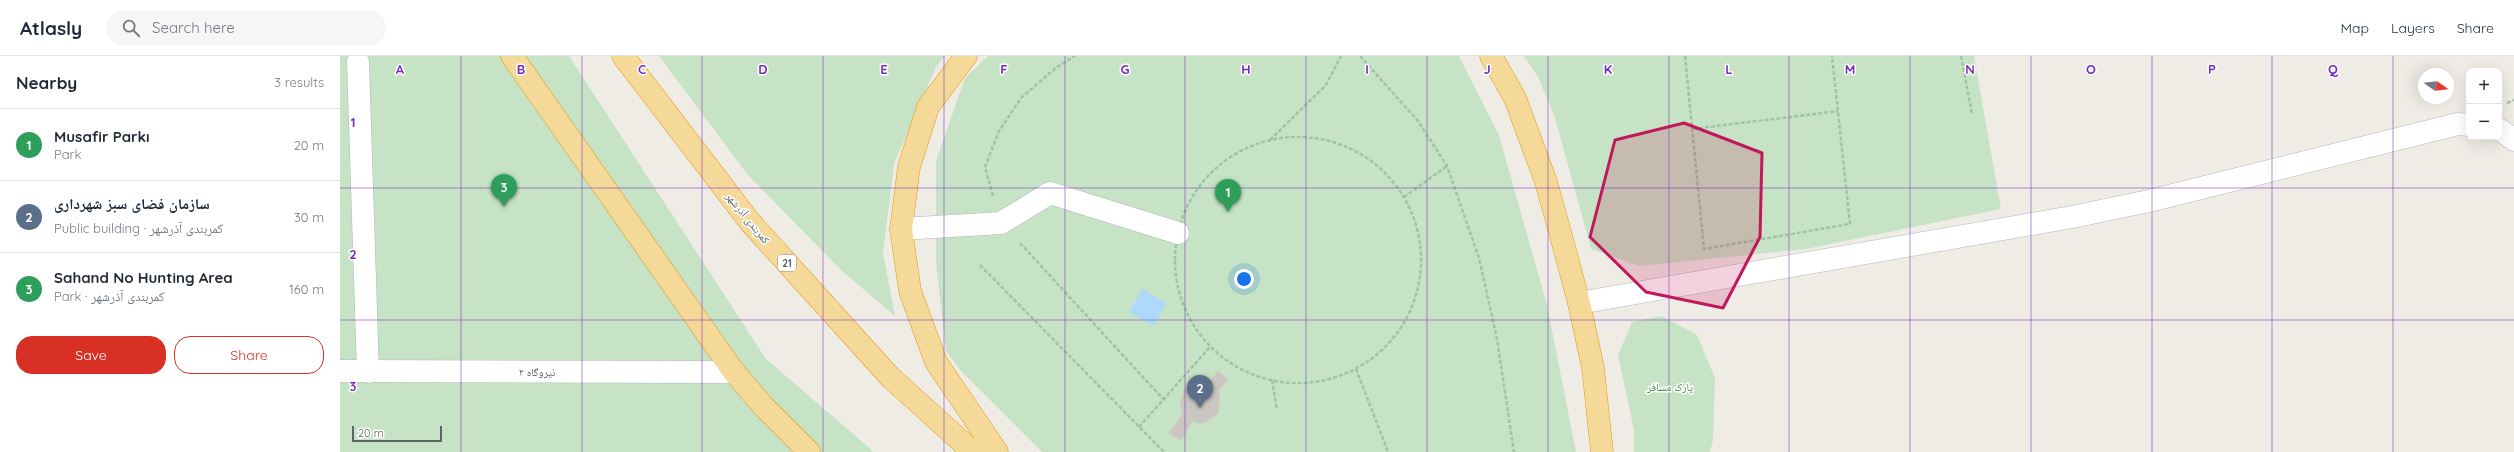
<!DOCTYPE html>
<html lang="en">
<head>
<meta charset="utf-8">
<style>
	body { margin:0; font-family:Quicksand,"Noto Naskh Arabic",sans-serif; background:#f6f6f7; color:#1f2937 }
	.controls { position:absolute; right:12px; top:12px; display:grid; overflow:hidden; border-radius:8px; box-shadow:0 4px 16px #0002 }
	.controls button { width:36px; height:36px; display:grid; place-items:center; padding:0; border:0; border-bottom:1px solid #e0e1e3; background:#fff; color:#1f2937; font:20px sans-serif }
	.compass { position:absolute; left:2078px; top:12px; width:36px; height:36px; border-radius:50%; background:#fff; box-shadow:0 4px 16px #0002; rotate:104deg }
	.scale { position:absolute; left:12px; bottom:10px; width:90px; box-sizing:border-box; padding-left:4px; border:2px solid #5e6165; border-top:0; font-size:11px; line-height:14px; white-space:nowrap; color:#5e6165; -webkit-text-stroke:3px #fff; paint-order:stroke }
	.you { position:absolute; left:904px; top:223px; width:14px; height:14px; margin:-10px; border:3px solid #fff; border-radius:50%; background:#1a73e8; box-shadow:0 0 0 6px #1a73e833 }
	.badge { display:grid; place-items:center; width:26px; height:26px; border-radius:50%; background:#d93025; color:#fff; font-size:13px; font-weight:700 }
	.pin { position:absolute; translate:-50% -33px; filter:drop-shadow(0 1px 2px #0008) }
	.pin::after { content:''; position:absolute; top:21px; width:14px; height:12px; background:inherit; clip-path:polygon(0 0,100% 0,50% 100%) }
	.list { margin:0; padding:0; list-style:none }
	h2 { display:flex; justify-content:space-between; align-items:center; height:52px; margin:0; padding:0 16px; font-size:17px }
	h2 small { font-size:13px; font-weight:400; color:#747a83 }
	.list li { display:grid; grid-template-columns:26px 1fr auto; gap:12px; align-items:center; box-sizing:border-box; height:72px; padding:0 16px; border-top:1px solid #e0e1e3 }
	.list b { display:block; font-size:15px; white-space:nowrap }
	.list p { margin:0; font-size:13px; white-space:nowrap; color:#747a83 }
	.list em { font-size:13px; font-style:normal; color:#747a83 }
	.actions { display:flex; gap:8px; padding:12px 16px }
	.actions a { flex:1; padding:9px 0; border:1px solid #d93025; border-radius:16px; text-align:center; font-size:14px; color:#d93025 }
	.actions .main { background:#d93025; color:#fff }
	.icon { flex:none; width:22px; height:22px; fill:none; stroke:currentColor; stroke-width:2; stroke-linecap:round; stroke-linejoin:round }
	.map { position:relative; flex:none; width:2174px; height:396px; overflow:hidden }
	header { display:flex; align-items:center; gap:24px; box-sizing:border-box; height:56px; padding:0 20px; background:#fff; border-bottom:1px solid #e0e1e3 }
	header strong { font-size:19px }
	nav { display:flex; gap:22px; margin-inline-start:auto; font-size:14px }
	.search { width:280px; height:36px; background:#f6f6f7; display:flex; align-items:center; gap:10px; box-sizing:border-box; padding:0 14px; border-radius:22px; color:#747a83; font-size:15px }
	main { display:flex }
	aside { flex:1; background:#fff }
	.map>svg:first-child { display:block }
	.green { fill:#c6e4c5 }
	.water { fill:#addaf8 }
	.building { fill:#cac7c2; stroke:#d3cec5 }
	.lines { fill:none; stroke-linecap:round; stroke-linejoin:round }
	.minor-casing { stroke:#b3b6b9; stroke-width:23 }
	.highway-casing { stroke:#e09914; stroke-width:23 }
	.path { stroke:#9ec4a8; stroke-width:2.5; stroke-dasharray:4 2; stroke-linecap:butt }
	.minor { stroke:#fff; stroke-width:22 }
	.highway { stroke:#f4d998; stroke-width:22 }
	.marked { fill:#c2185b; fill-opacity:0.2; stroke:#c2185b; stroke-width:3; stroke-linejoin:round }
	.grid { fill:none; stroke:#7b2cbf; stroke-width:1; stroke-opacity:0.55 }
	.labels { text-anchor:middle; stroke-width:3; stroke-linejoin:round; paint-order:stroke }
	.shield { fill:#fff; stroke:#8e9093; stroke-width:1 }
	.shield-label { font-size:10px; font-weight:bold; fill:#5e6165 }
	.street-label { font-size:11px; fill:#5e6165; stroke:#fff }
	.park-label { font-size:11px; fill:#3e843f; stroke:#fff }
	.grid-label { font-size:13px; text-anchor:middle; font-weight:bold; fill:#7b2cbf; stroke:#fff; stroke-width:3; stroke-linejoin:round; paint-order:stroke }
</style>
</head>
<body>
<header>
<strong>Atlasly</strong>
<div class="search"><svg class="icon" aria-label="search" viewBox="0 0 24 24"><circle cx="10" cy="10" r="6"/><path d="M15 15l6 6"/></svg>Search here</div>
<nav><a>Map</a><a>Layers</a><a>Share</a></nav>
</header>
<main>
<aside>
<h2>Nearby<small>3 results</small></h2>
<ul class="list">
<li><span class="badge" style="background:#2e9e5b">1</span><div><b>Musafir Parkı</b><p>Park</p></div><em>20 m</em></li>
<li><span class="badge" style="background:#5c6f8a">2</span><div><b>سازمان فضای سبز شهرداری</b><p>Public building · کمربندی آذرشهر</p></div><em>30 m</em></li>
<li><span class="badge" style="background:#2e9e5b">3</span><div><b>Sahand No Hunting Area</b><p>Park · کمربندی آذرشهر</p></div><em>160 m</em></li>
</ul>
<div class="actions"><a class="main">Save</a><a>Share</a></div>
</aside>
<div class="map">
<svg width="2174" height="396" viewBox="0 0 2174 396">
	<rect width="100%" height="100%" fill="#efece6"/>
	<path class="green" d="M0 0H229L426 303 534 396H0Z
		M319 0H605L596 11 554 108 543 197 555 260 502 215 407 118Z
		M648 0H1119L1159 79 1207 249 1236 396H702L621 315 606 295 596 206V105L625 22Z
		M1184 0H1634L1661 153 1466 193 1299 210 1251 193 1215 62 1198 21Z
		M1322 260 1357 279 1375 322 1373 384 1370 396H1294V374L1278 299 1292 266Z"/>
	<path class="water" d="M802 233 826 247 814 270 789 256Z"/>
	<path class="building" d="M878 315 888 323 879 334 880 341 878 357 866 366 858 367 853 365 841 384 829 377 843 357 840 348 844 334 851 327 862 325 869 327Z"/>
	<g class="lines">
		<defs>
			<path id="minor" d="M18 6 28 316
				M2159 73 2174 84
				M561 173 661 167 710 137 838 177
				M1239 247 1732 161 1809 145 2118 68 2129 69
				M0 315 394 316"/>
			<path id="highway" d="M172 0 394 316 425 352 469 396
				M283 0 410 166 550 321 633 396
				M626 0 588 51 569 111 561 173 570 235 596 306 657 396
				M1151 0 1175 42 1206 126 1220 176 1239 247 1253 312 1262 396"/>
		</defs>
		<use href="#minor" class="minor-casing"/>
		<use href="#highway" class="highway-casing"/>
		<path class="path" d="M1020 0 1078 65 1107 110 1139 202 1157 283 1174 396
			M1345 0 1364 193 1510 168 1492 0
			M1621 0 1632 58
			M2167 47 2174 44
			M1353 73 1498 55
			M835 204a123 123 0 1 1 246 0a123 123 0 1 1-246 0Z
			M930 84 986 29 1001 0
			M653 140 645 111 659 75 681 42 717 11 735 0
			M1064 141 1107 110
			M680 187 824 344
			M640 209 824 396
			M1016 313 1048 396
			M932 324 937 354
			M799 371 870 291"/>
		<use href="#minor" class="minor"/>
		<use href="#highway" class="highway"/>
	</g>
	<path class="marked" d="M1344 67 1422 97 1420 181 1383 252 1306 236 1250 181 1275 84Z"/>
	<path class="grid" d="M121 0V396M242 0V396M362 0V396M483 0V396M604 0V396M725 0V396M845 0V396M966 0V396M1087 0V396M1208 0V396M1329 0V396M1449 0V396M1570 0V396M1691 0V396M1812 0V396M1932 0V396M2053 0V396M0 132H2174M0 264H2174"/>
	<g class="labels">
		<rect class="shield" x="438" y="199" width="18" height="16" rx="3"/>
		<g class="shield-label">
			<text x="447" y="211">21</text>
		</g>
		<g class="street-label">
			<text transform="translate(408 162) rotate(51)" y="4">کمربندی آذرشهر</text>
			<text x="197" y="320">نیروگاه ۲</text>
		</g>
		<g class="park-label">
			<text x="1330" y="335">پارک مسافر</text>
		</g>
	</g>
	<g class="grid-label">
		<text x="60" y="18">A</text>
		<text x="181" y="18">B</text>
		<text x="302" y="18">C</text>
		<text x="423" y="18">D</text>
		<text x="544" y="18">E</text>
		<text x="664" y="18">F</text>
		<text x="785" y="18">G</text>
		<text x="906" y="18">H</text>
		<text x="1027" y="18">I</text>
		<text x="1147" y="18">J</text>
		<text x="1268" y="18">K</text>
		<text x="1389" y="18">L</text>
		<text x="1510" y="18">M</text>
		<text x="1630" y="18">N</text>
		<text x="1751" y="18">O</text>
		<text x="1872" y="18">P</text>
		<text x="1993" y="18">Q</text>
		<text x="13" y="71">1</text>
		<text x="13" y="203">2</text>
		<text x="13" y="335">3</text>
	</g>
</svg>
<div class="controls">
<button>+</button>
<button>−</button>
</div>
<svg class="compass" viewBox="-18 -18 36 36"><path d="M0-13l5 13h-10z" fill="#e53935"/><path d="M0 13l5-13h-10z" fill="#747a83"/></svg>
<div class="scale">20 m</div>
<div class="you"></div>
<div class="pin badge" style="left:888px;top:156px;background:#2e9e5b">1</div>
<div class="pin badge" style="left:860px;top:352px;background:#5c6f8a">2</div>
<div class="pin badge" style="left:164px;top:151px;background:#2e9e5b">3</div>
</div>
</main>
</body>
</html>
